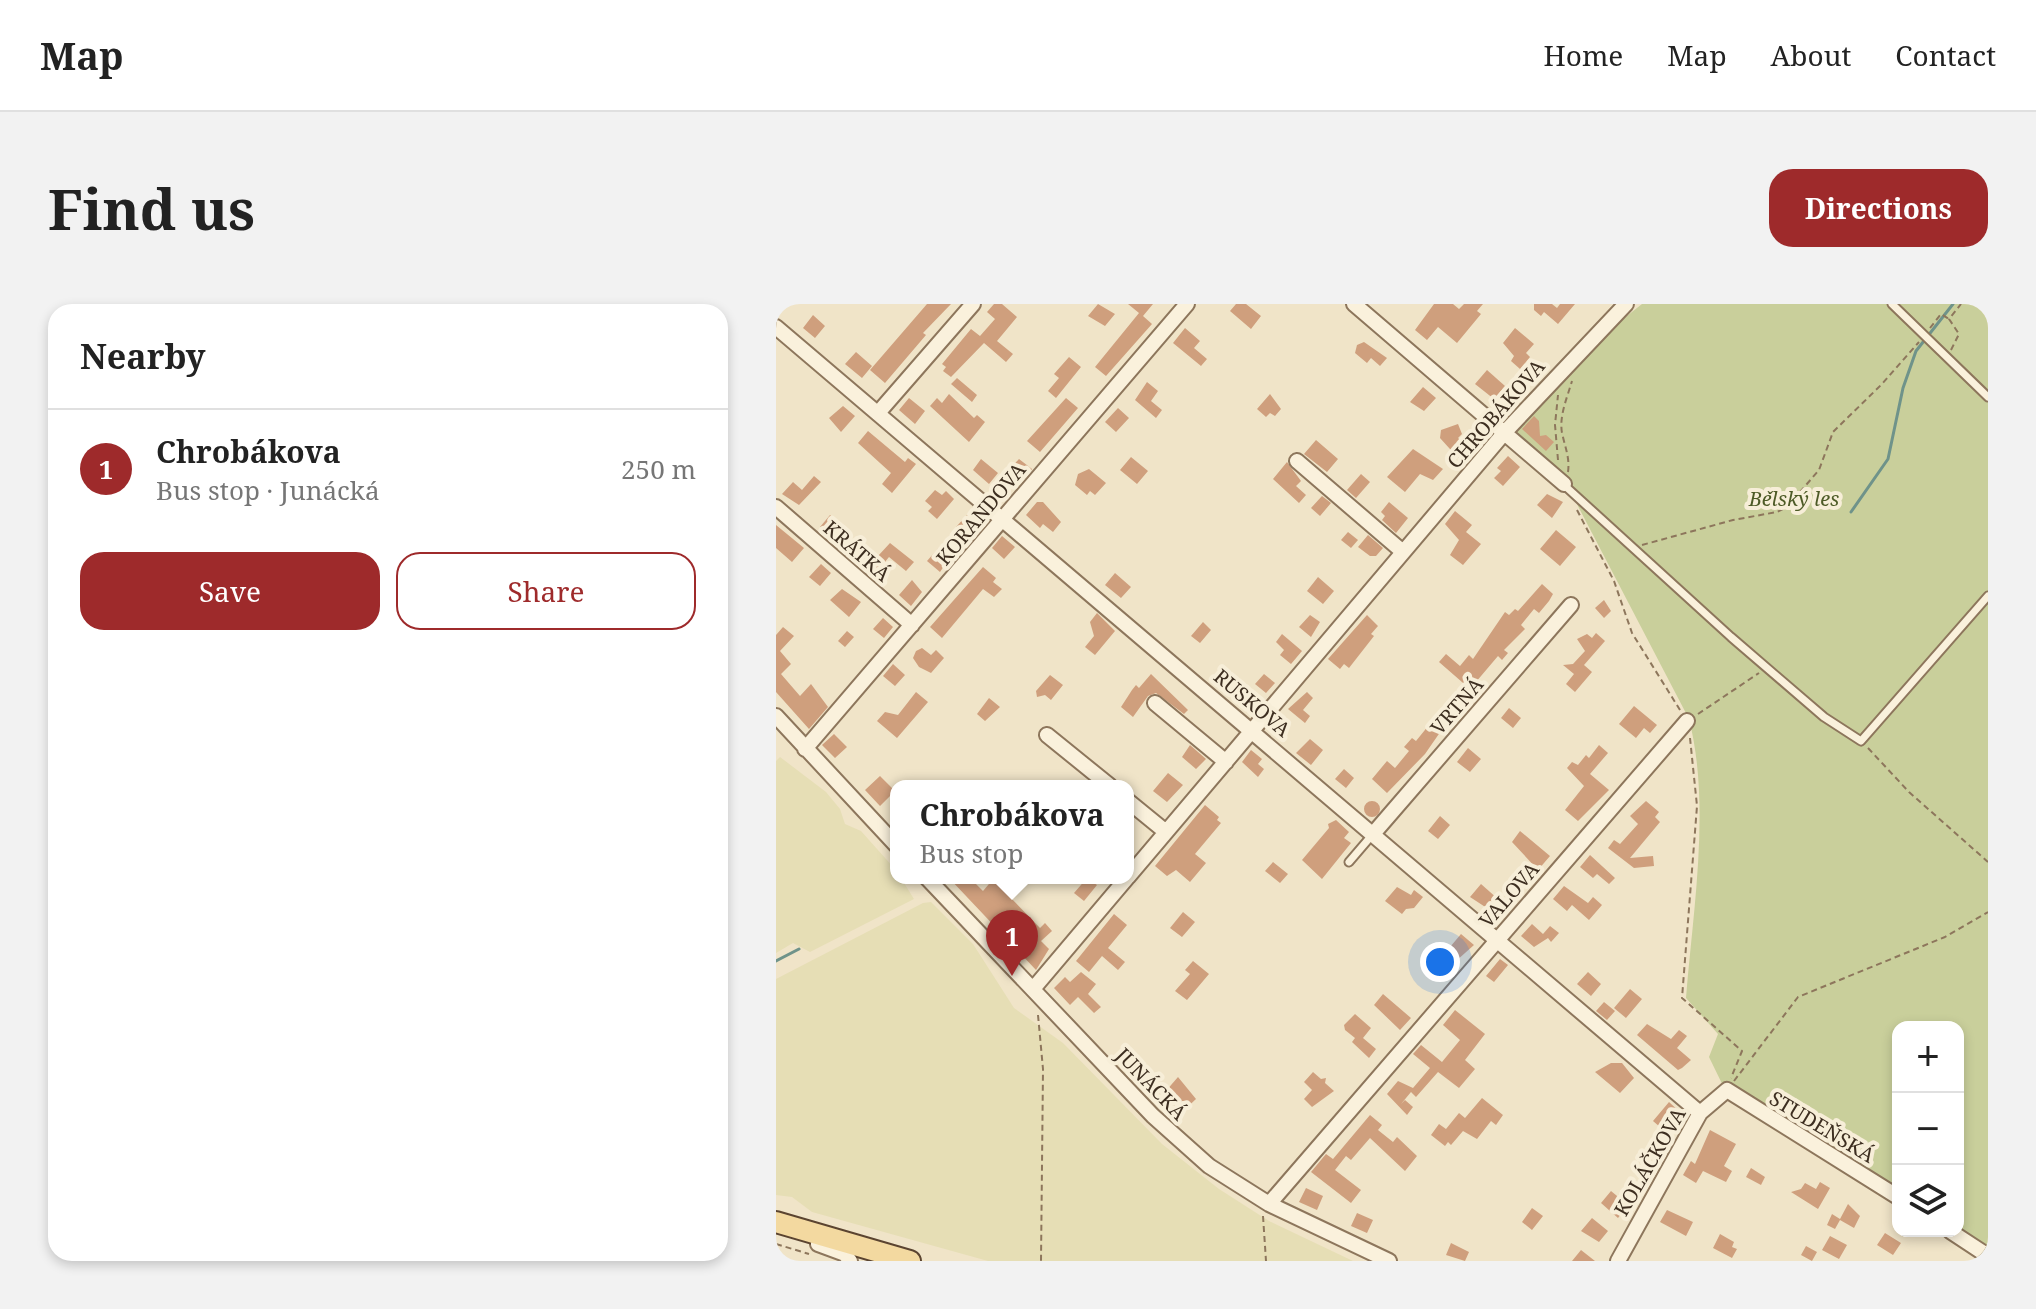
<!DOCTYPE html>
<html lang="en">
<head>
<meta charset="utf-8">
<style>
	body { margin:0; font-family:"Noto Serif",serif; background:#f2f2f2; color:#222 }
	.controls { position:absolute; right:24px; bottom:24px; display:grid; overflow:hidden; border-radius:16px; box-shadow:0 4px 12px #0003 }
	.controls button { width:72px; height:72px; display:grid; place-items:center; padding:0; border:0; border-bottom:2px solid #e0e0e0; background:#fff; color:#222; font:40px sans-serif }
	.you { position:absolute; left:664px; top:658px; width:28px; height:28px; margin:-20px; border:6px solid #fff; border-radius:50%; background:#1a73e8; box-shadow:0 0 0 12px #1a73e833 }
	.badge { display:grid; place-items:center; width:52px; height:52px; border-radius:50%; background:#9e2a2b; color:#fff; font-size:26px; font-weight:700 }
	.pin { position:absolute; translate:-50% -66px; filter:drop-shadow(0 2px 4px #0008) }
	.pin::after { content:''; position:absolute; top:42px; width:28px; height:24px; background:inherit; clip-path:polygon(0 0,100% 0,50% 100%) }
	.popup { position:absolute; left:114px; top:476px; width:244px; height:104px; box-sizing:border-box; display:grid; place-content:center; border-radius:16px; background:#fff; filter:drop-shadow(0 2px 6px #0005); font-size:26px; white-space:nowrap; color:#767676 }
	.popup b { font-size:30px; color:#222 }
	.popup::after { content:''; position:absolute; left:50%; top:100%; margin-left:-16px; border:16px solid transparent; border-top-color:#fff }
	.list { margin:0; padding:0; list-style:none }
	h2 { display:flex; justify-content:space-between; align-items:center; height:104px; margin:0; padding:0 32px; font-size:34px }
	h2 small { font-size:26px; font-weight:400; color:#767676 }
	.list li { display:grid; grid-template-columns:52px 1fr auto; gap:24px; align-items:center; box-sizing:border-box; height:120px; padding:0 32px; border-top:2px solid #e0e0e0 }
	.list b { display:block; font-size:30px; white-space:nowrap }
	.list p { margin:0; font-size:26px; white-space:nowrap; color:#767676 }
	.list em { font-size:26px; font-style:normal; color:#767676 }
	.actions { display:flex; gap:16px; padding:24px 32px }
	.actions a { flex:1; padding:18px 0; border:2px solid #9e2a2b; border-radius:24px; text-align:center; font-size:28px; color:#9e2a2b }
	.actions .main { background:#9e2a2b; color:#fff }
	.icon { flex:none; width:44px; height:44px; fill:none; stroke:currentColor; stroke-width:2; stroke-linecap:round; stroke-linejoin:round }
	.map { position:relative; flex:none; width:1212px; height:957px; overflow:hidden; border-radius:24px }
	header { display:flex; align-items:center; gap:48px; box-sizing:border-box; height:112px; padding:0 40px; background:#fff; border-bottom:2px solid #e0e0e0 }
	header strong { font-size:38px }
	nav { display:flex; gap:44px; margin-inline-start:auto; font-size:28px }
	.intro { display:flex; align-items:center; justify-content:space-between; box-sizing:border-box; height:192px; padding:0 48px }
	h1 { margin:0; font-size:56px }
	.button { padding:20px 36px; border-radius:24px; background:#9e2a2b; color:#fff; font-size:28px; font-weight:700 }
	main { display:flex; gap:48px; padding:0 48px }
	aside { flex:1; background:#fff; border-radius:24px; box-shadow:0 4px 12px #0003 }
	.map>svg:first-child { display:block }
	.farmland { fill:#e6deb5 }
	.green { fill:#c9cf9b }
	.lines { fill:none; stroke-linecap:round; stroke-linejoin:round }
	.stream { stroke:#6f938a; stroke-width:3 }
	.building { fill:#cf9f7d }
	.lane-casing { stroke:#8d765c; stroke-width:11 }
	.street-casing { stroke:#8d765c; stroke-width:18 }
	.primary-casing { stroke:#5b4430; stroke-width:24 }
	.path { stroke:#8d765c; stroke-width:2; stroke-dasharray:6 4; stroke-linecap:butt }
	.lane { stroke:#faf1dc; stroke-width:7 }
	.street { stroke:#faf1dc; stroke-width:14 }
	.primary { stroke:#f3d9a0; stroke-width:20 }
	.labels { text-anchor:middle; stroke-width:8; stroke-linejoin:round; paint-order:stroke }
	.street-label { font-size:20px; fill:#3d2e20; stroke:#f7eed8 }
	.park-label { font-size:20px; font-style:italic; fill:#4d5a26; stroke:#f7eed8 }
</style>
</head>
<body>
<header>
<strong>Map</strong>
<nav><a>Home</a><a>Map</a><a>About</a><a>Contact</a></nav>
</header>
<div class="intro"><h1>Find us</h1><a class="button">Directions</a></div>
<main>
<aside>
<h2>Nearby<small></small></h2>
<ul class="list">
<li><span class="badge">1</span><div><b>Chrobákova</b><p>Bus stop · Junácká</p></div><em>250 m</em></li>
</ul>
<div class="actions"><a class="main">Save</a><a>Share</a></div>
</aside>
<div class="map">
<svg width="1212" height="957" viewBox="0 0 1212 957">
	<rect width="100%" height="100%" fill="#f0e4c8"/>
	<path class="farmland" d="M4 453 50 488 64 505 69 520 85 527 118 564 120 574H125L138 595 34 648 17 639 0 649V457Z
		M155 598 197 640 238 704 287 739 386 840 443 885 493 917 577 957H212L36 908 16 893 0 891V675L147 599Z"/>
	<path class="green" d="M866 0H1212V957L1165 927H1182V723H1122V898L953 794 933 753 942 730 910 694C917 606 935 501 913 415L792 183 728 122 803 50Z"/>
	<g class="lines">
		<path class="stream" d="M1075 208 1112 155 1127 84 1140 47 1177 0
			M0 657 23 645"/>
	</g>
	<path class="building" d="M151 0H175L147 29 150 31 109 79 94 66Z
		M218 0H226L241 13 221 37 237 50 230 58 208 39 175 73 167 67 170 63 166 60 195 25 204 32 219 15 211 8Z
		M322 0 339 10 329 22 312 12Z
		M352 0H377L367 12 376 20 330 72 319 63 363 9Z
		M460 0H470L485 12 475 25 454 7Z
		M658 0H677L683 5 688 0H707L701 7 705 10 681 39 662 23 651 36 639 26Z
		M758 0H776L781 4 784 0H799L782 20 768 8 765 12 758 6Z
		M37 11 49 22 39 34 27 24Z
		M409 24 424 37 418 44 431 55 425 62 397 39Z
		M739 24 758 40 750 49 754 53 744 65 735 57 738 52 727 39Z
		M588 38 611 54 604 62 595 54 591 59 579 49 581 41Z
		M80 48 96 62 86 74 69 60Z
		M293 53 305 63 280 94 272 87 283 74 278 70Z
		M711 66 729 82 718 95 699 80Z
		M181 74 201 91 196 98 175 80Z
		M371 78 382 87 375 97 386 106 380 114 359 96Z
		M647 83 660 94 648 107 634 98Z
		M173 90 198 114 201 111 209 118 193 138 154 102 161 94 166 99Z
		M494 90 505 105 499 112 494 109 490 113 481 105Z
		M133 94 149 107 139 120 123 106Z
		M290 94 302 104 264 148 251 137Z
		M67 102 79 112 65 128 53 114Z
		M342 104 353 114 340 128 329 118Z
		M758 112 763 117 764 132 770 131 778 138 770 147 746 125Z
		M682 120 686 130 682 134 692 143 683 155 664 134 665 126Z
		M92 127 129 158 132 154 140 160 116 189 106 180 115 169 82 139Z
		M540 136 562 155 551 168 528 150Z
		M637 145 667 165 657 176 644 170 629 188 611 173Z
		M732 152 744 163 727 182 718 174 725 167 721 164Z
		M355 153 372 167 361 180 344 166Z
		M205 155 222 169 213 180 197 166Z
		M243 155 256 165 245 178 232 167Z
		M511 158 525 177 520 182 530 191 523 199 497 175Z
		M313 165 330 179 319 191 314 187 311 191 299 181 302 170Z
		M585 170 594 178 580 194 571 186Z
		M38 172 45 178 23 201 6 190 17 178 26 186Z
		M159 186 166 191 170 187 178 195 161 215 152 207 156 203 149 197Z
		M771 190 787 198 776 214 761 201Z
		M546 192 555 199 544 212 535 204Z
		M261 198H267L285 218 277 228 267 220 264 224 250 211Z
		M613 198 632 214 620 229 606 216 609 212 605 208Z
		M679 207 696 221 690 228 705 240 687 261 674 251 683 236 669 220Z
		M54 211 67 222 57 234 44 223Z
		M191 211 203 221 192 234 180 223Z
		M0 221 28 244 16 258 0 244Z
		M780 226 800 243 784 262 764 245Z
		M572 228 582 236 575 244 565 236Z
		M592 231 607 244 600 252H594L582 243Z
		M226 232 239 243 228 255 216 244Z
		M114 239 138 258 130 267 113 253 100 269 85 258 95 246 102 252Z
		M165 241 176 250 164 268 151 257Z
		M45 260 55 269 44 282 33 273Z
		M207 263 220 274 217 278 226 285 218 293 207 285 166 334 154 323Z
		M339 269 355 283 345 294 329 281Z
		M542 273 558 287 547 300 531 287Z
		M136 276 146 288 135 302 123 291Z
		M766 280 777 290 773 297 763 309 758 305 745 321 749 325 728 346 732 349 726 356 722 352 694 385 663 358 670 350 684 362 693 351 697 355 729 308 733 311 739 305 742 307Z
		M66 285 85 298 73 313 54 296Z
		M828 296 835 307 828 314 819 304Z
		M321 309 339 327 319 351 309 343 318 332 314 318Z
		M534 311 544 318 535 333 523 323Z
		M591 311 602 322 595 330 598 332 573 364 568 360 564 365 552 355Z
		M107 314 117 323 108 334 97 325Z
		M427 318 435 326 424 339 415 332Z
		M7 323 18 332 4 347 15 360 5 370 24 392 35 380 52 403 33 425 0 388V331Z
		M71 327 78 333 69 343 62 337Z
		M820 329 829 337 808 361 816 368 799 388 790 380 798 370 787 361 797 360 809 347 801 335 811 330 816 334Z
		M506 330 526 347 515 360 504 351 508 346 500 338Z
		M146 344 155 351 160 346 168 354 155 369 143 363 137 354 140 347Z
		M117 360 129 371 119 382 107 372Z
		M375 370 412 406 408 410 380 389 372 392 357 413 345 403 356 386 360 381 363 384Z
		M488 370 499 379 490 389 479 380Z
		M274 371 287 381 275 396 269 391 261 393 260 387Z
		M467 386 476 393 469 402 460 394Z
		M140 388 152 398 121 434 101 417 109 408 122 411Z
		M531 388 537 394 527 406 534 412 529 419 512 405Z
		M213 394 224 403 209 417 201 410Z
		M858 402 881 421 874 429 868 424 860 434 843 420Z
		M733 404 745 414 737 424 725 414Z
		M657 416 667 424 649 450 611 489 596 475 611 457 619 464 633 447 628 443 636 434 640 437Z
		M58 430 71 443 59 454 46 441Z
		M534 435 547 446 535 461 520 449Z
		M414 441 430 455 420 465 406 453Z
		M823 441 832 449 814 470 833 486 802 517 789 506 808 482 791 464 796 458 802 461 810 451 813 454Z
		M692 444 705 455 694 468 681 458Z
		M475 446 486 455 482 460 488 465 482 473 466 458Z
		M568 465 578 474 570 484 559 475Z
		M392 469 407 481 391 498 377 487Z
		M104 472 119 487 104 502 89 486Z
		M588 505a8 8 0 1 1 16 0a8 8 0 1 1-16 0Z
		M870 497 883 508 879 513 884 518 854 554 877 552 878 562 858 564 832 544 838 536 844 540 862 520 854 512Z
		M429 501 443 513 441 516 445 519 419 550 430 559 414 578 400 566 391 572 379 562Z
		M664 512 674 521 662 535 652 527Z
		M560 516 573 528 568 534 575 539 546 575 526 556 553 524 552 520Z
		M744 527 774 552 762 566 736 538Z
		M814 551 839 574 833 580 821 570 817 574 804 563Z
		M497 558 512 570 504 579 489 567Z
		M173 574H194L207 587 218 574H250L234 593 264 624 269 619 276 627 265 637 273 645 260 666Z
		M311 574H322L318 579 321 581 308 597 298 589Z
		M705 580 731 603 723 612 694 593Z
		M788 582 812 599 817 593 826 601 813 616 796 601 791 607 777 595Z
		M621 583 635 591 638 586 647 593 638 604 630 605 626 610 609 597Z
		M407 608 419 618 406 633 394 624Z
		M338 610 351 621 332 644 349 658 342 666 326 652 313 668 300 657Z
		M756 620 767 630 774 622 783 629 775 638 772 634 758 643 745 632Z
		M685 630 698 641 671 665 652 649 659 641 669 649Z
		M724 655 732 661 718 678 710 672Z
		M417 657 433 670 411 696 399 687 414 670 409 666Z
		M305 668 320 680 312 690 325 703 318 709 302 693 294 701 278 684 289 673 294 678Z
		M812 668 825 680 815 692 801 680Z
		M854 685 866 695 850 714 838 704Z
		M607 690 635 714 624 726 598 701Z
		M828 698 839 707 831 716 820 707Z
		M679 706 709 730 689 756 699 765 683 784 662 768 640 793 635 788 625 800 629 796 637 803 631 811 611 790 622 777 637 784 654 764 637 750 645 741 666 758 684 736 667 721Z
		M579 710 595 724 587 734 600 745 593 754 576 738 579 734 569 726 568 721Z
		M871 720 895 735 903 726 911 732 901 744 915 756 906 764 902 766 861 731Z
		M835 759H846L858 774 844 789 819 768Z
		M537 768 545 775 550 774 549 779 558 787 536 803 528 795 536 786 528 778Z
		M402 773 420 795 404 810 389 788Z
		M706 794 727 811 720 821 715 817 701 835 687 827 675 841 672 838 669 842 655 831 663 820 670 825 683 809 689 814Z
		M893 798 905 809 891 829 877 817Z
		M594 811 606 821 602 826 617 838 621 833 641 852 629 867 594 834 575 856 570 852 559 866 585 886 575 899 535 868 550 850 557 855Z
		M934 826 960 840 948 862 956 867 950 878 927 867 920 879 907 871 915 857 919 860Z
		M975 864 989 873 985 881 970 873Z
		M1044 878 1054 884 1042 905 1015 888 1025 885 1029 879 1040 885Z
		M530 884 547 892 541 906 523 898Z
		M835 887 852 901 842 914 825 899Z
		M1072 900 1084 912 1078 924 1064 916 1059 925 1051 921 1056 910 1064 915Z
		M756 904 767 912 756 926 746 918Z
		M891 906 917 918 910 932 884 918Z
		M581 909 597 916 591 929 575 922Z
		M816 914 832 927 823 938 805 927Z
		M1109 929 1125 939 1117 951 1101 941Z
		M944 930 958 938 956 943 961 945 956 954 937 944Z
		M1054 932 1071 941 1063 955 1046 946Z
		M675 939 693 948 689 957 670 951Z
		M1030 942 1041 948 1036 957 1025 951Z
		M805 946 819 957H796Z"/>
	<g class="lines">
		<defs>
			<path id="lane" d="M1116 0 1212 93
				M788 181 955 333 1048 413 1085 437 1212 292
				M573 558 597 530"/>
			<path id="street" d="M578 0 788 180
				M0 23 924 809
				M102 109 197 0
				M521 157 627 248
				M0 203 136 321
				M379 399 450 458
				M0 412 120 541
				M271 431 334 482
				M29 445 411 0
				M352 497 390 528
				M597 530 795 301
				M352 573 729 128 850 0
				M151 574 377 812 433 862 493 900 613 957
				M257 685 351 574
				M493 900 911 417
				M1174 927 1212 952
				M42 940 69 950 74 957
				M842 957 924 809 951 786 1122 893"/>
			<path id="primary" d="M0 918 134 957"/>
		</defs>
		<use href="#lane" class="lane-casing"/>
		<use href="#street" class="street-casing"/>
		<use href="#primary" class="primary-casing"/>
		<path class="path" d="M1154 24 1165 10 1173 15
			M1175 46 1183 30 1173 15 1185 0
			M782 156 779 121 782 91
			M792 168C794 154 789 143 786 129 783 112 791 94 796 77
			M801 206 838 277 856 329 904 406
			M866 241 957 216 1001 208 1011 203 1043 166 1057 128 1106 80 1143 38
			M922 410 983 369
			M914 434 921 502 906 694 966 747 955 774
			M1092 444 1133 488 1212 558
			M262 711 267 765 265 957
			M958 777 1022 693 1169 633 1212 608
			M487 912 490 957
			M0 940 33 950"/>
		<use href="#lane" class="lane"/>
		<use href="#street" class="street"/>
		<use href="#primary" class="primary"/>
	</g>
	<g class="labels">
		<g class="street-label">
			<text transform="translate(720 110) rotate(-49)" y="7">CHROBÁKOVA</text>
			<text transform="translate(205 210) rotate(-50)" y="7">KORANDOVA</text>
			<text transform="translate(81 247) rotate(41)" y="7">KRÁTKÁ</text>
			<text transform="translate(476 399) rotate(40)" y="7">RUSKOVA</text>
			<text transform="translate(681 402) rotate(-49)" y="7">VRTNÁ</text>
			<text transform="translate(733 591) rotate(-49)" y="7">VALOVA</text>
			<text transform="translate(375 780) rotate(46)" y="7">JUNÁCKÁ</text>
			<text transform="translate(1046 823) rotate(31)" y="7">STUDEŇSKÁ</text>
			<text transform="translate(874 858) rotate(-60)" y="7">KOLÁČKOVA</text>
		</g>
		<g class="park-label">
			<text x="1018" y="202">Bělský les</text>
		</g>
	</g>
</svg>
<div class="controls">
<button>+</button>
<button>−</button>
<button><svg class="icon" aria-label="layers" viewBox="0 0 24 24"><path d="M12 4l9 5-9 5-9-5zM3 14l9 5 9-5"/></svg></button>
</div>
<div class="you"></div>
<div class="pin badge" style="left:236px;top:672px">1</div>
<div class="popup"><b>Chrobákova</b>Bus stop</div>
</div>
</main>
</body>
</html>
